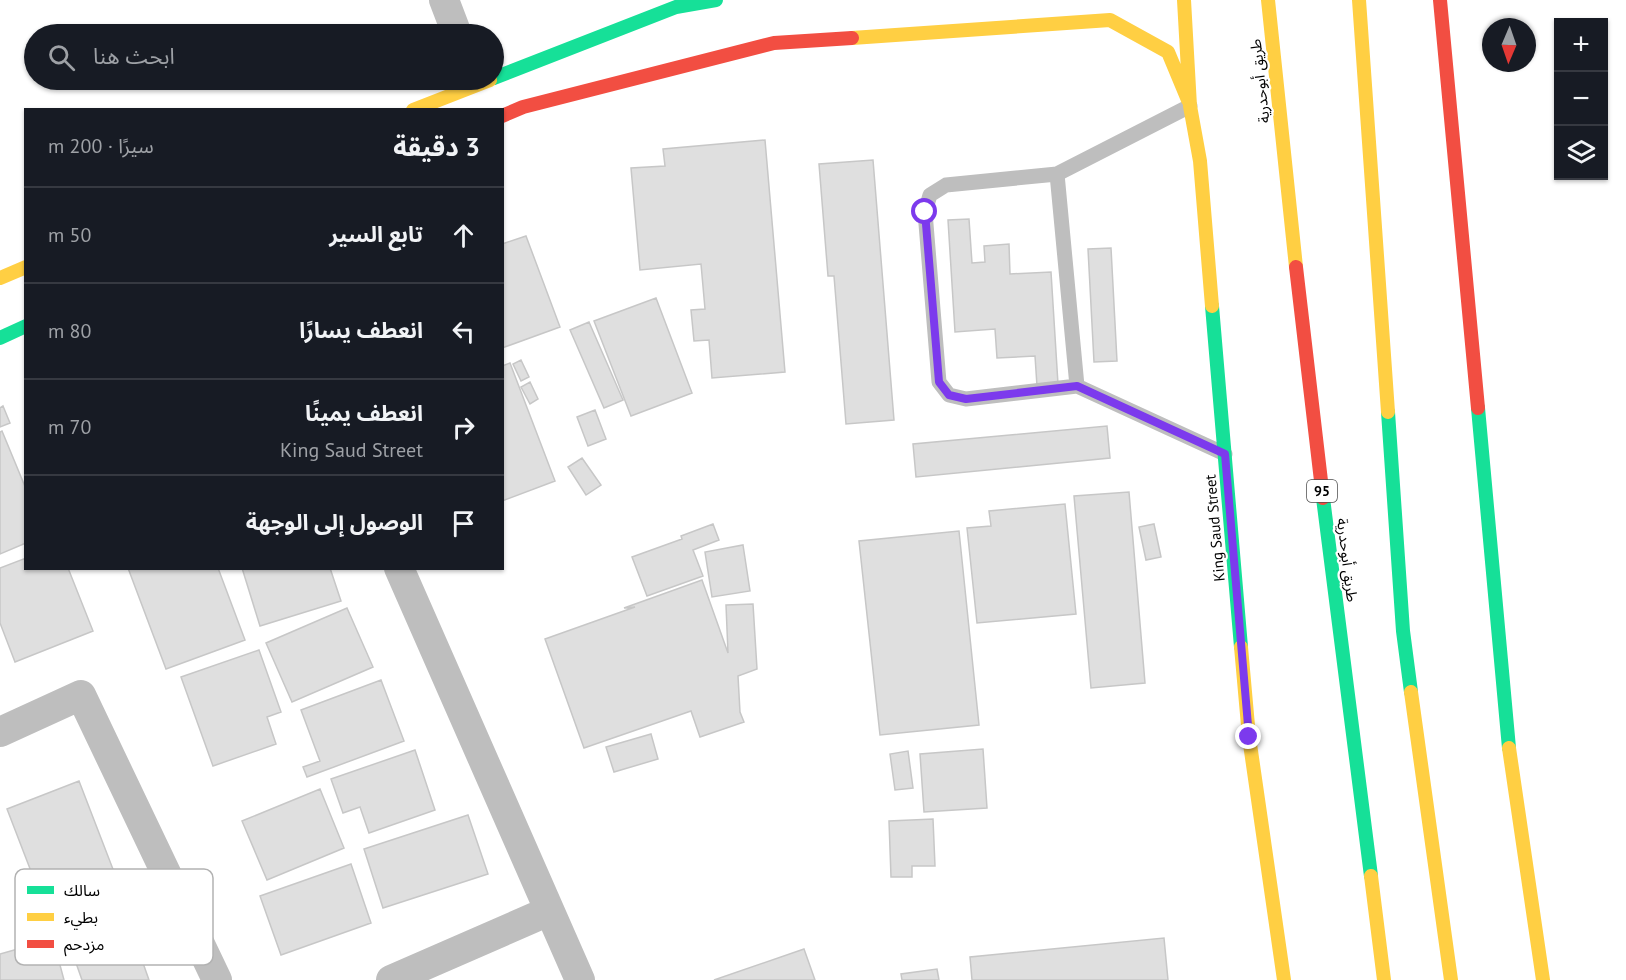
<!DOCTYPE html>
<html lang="ar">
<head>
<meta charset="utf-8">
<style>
	body { margin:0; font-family:"PT Sans","Noto Sans Arabic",sans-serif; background:#20242c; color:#f1f3f6; direction:rtl }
	.controls { position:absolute; right:18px; top:18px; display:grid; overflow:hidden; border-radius:0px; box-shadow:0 2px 4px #0004 }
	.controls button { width:54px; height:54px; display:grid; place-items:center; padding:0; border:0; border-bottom:2px solid #363941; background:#171b24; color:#f1f3f6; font:30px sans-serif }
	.compass { position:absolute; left:1482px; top:18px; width:54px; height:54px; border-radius:50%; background:#171b24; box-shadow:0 2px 4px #0004; rotate:182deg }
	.stop { position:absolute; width:18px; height:18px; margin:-14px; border:4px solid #7c3aed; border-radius:50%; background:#fff }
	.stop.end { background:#7c3aed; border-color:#fff; box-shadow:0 2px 6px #0008 }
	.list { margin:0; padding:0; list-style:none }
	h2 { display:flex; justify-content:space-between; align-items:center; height:78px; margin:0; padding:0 24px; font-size:26px }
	h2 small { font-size:20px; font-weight:400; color:#9ea1a6 }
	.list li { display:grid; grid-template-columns:39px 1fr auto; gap:18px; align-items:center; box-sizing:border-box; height:96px; padding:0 24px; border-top:2px solid #363941 }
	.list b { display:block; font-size:22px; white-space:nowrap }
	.list p { margin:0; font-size:20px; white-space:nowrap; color:#9ea1a6 }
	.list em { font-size:20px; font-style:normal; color:#9ea1a6 }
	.icon { flex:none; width:33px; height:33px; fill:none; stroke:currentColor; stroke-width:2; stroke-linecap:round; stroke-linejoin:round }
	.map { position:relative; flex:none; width:1626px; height:980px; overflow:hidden; direction:ltr }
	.search { position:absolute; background:#171b24; box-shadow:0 2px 4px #0004; left:24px; top:24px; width:480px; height:66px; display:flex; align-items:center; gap:15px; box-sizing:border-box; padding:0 21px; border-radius:33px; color:#9ea1a6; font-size:22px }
	.panel { position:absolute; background:#171b24; box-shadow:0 2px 4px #0004; left:24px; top:108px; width:480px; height:462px; border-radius:0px; direction:rtl }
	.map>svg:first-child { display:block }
	.building { fill:#dfdfdf; stroke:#c7c7c7; stroke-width:1.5 }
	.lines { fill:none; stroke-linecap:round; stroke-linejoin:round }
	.lane { stroke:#bebebe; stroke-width:15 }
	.street { stroke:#bebebe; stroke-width:30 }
	.fast { stroke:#16e098; stroke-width:14 }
	.slow { stroke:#ffcf43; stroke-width:14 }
	.jam { stroke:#f24e42; stroke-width:14 }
	.route { stroke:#7c3aed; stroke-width:8 }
	.labels { text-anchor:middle; stroke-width:4.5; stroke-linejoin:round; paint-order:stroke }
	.shield { fill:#fff; stroke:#4c4c4c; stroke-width:1.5 }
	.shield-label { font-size:14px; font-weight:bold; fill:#000 }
	.street-label { font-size:15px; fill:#000; stroke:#fff }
	.key { fill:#fff; stroke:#b2b2b2; stroke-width:1.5 }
	.key-label { font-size:16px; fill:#000 }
</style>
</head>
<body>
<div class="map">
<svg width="1626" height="980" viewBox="0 0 1626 980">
	<rect width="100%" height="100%" fill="#fff"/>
	<path class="building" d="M765 140 785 372 712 378 709 340 694 341 691 310 705 309 701 264 640 270 631 168 665 166 663 149Z
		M873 160 894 420 846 424 834 276H828L819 164Z
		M969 219 972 263 985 262 984 246 1009 244 1010 274 1051 272 1058 384 1037 386 1035 356 997 358 995 329 955 332 948 220Z
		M526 236 560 327 502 348V244Z
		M1111 248 1117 361 1094 362 1088 249Z
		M656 298 692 393 631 416 594 321Z
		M589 322 623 400 604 408 570 330Z
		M521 360 529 377 521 381 513 364Z
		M510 363 555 481 502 501V366Z
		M530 382 538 399 530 404 521 387Z
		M3 406 10 423 0 427V408Z
		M595 410 606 439 588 446 577 417Z
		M1107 426 1110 458 916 477 913 444Z
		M2 431 26 489V543L0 554V432Z
		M582 458 601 485 586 495 568 467Z
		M1129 492 1145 683 1091 688 1074 496Z
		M1065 504 1076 614 977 623 967 528 991 526 989 511Z
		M713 524 719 540 693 550 703 576 647 596 632 557 682 539 681 536Z
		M1154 524 1161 557 1146 560 1139 527Z
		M959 531 979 725 880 735 859 541Z
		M743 545 750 591 712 597 705 552Z
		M26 558V568H68L93 631 15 662 0 623V568Z
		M128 568H218L245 640 166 669Z
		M242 568H330L341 601 260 626Z
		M702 580 728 653 726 605 753 604 757 669 738 676 740 712 744 722 700 737 691 711 584 748 545 639 635 607 624 608Z
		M347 608 373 667 292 702 266 643Z
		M259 650 281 712 267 717 276 744 213 766 181 677Z
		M381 680 404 741 307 777 303 767 320 761 301 710Z
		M651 734 658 759 614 772 606 747Z
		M983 749 987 808 924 812 920 754Z
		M415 750 435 810 369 833 360 807 343 813 331 779Z
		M908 751 913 788 895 790 890 754Z
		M79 781 121 890 49 918 7 809Z
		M320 789 344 848 267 880 242 821Z
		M468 815 488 874 383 908 364 849Z
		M933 819 935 866H912V877H891L889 821Z
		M351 864 371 923 281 955 260 896Z
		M123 906 149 980H82L63 926Z
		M1164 938 1168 980H972L970 957Z
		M53 939 64 980H0V954Z
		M804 949 815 980H714Z
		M937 969 939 980H902L901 974Z"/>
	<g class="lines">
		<path class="lane" d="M1190 106 1057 174 1077 386 1225 454
			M1057 174 946 185 930 195 925 212 939 382 949 395 966 399 1077 386"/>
		<path class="street" d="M444 0 457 34
			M399 568 580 980
			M0 732 81 695 217 980
			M391 980 549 911"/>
		<path class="fast" d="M494 78 676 7 716 0
			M1212 306 1241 647
			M0 338 26 326
			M1478 408 1509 748
			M1388 412 1403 631 1411 692
			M1323 498 1371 876"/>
		<path class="slow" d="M1184 0 1190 106 1200 161 1212 306
			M1268 0 1296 267
			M1359 0 1388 412
			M852 38 1110 20 1168 52 1188 100
			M413 110 490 80
			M0 278 26 267
			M1241 647 1249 737 1284 980
			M1411 692 1451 980
			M1509 748 1543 980
			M1371 876 1384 980"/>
		<path class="jam" d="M1440 0 1478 408
			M502 116 523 107 774 43 852 38
			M1296 267 1323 498"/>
	</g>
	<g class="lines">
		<path class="route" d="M925 212 939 382 949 395 966 399 1077 386 1225 454 1249 737"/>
	</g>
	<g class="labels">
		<rect class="shield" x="1307" y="480" width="30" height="22" rx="4.5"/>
		<g class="shield-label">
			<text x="1322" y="496">95</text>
		</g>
		<g class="street-label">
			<text transform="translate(1260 81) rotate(-96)" y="5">طريق أبوحدرية</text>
			<text transform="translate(1215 528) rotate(-95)" y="5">King Saud Street</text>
			<text transform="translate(1347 560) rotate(83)" y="5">طريق أبوحدرية</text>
		</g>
	</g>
	<rect x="15" y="869" width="198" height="96" rx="9" class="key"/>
	<rect x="27" y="886" width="27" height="8" fill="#16e098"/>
	<rect x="27" y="913" width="27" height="8" fill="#ffcf43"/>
	<rect x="27" y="940" width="27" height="8" fill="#f24e42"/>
	<g class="key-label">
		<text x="64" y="896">سالك</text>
		<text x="64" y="923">بطيء</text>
		<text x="64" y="950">مزدحم</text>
	</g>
</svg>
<div class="controls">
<button>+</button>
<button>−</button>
<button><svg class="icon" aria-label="layers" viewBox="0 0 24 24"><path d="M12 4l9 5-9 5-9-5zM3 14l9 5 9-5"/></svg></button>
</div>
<svg class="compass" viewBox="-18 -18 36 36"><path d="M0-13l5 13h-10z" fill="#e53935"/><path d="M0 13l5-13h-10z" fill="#9ea1a6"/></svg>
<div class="stop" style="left:925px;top:212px"></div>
<div class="stop end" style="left:1249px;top:737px"></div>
<div class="search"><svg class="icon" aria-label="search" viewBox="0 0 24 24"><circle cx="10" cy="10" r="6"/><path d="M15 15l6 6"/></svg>ابحث هنا</div>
<section class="panel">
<h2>3 دقيقة<small>سيرًا · 200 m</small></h2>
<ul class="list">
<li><svg class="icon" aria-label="ahead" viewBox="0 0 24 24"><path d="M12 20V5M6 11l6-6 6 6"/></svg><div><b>تابع السير</b></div><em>50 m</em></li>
<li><svg class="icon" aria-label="left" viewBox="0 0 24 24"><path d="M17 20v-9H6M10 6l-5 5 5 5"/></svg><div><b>انعطف يسارًا</b></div><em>80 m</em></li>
<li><svg class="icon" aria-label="right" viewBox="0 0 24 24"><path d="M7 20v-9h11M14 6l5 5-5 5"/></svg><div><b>انعطف يمينًا</b><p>King Saud Street</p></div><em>70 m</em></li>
<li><svg class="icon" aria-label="arrive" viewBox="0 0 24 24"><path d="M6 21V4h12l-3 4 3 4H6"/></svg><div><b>الوصول إلى الوجهة</b></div></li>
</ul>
</section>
</div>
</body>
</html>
